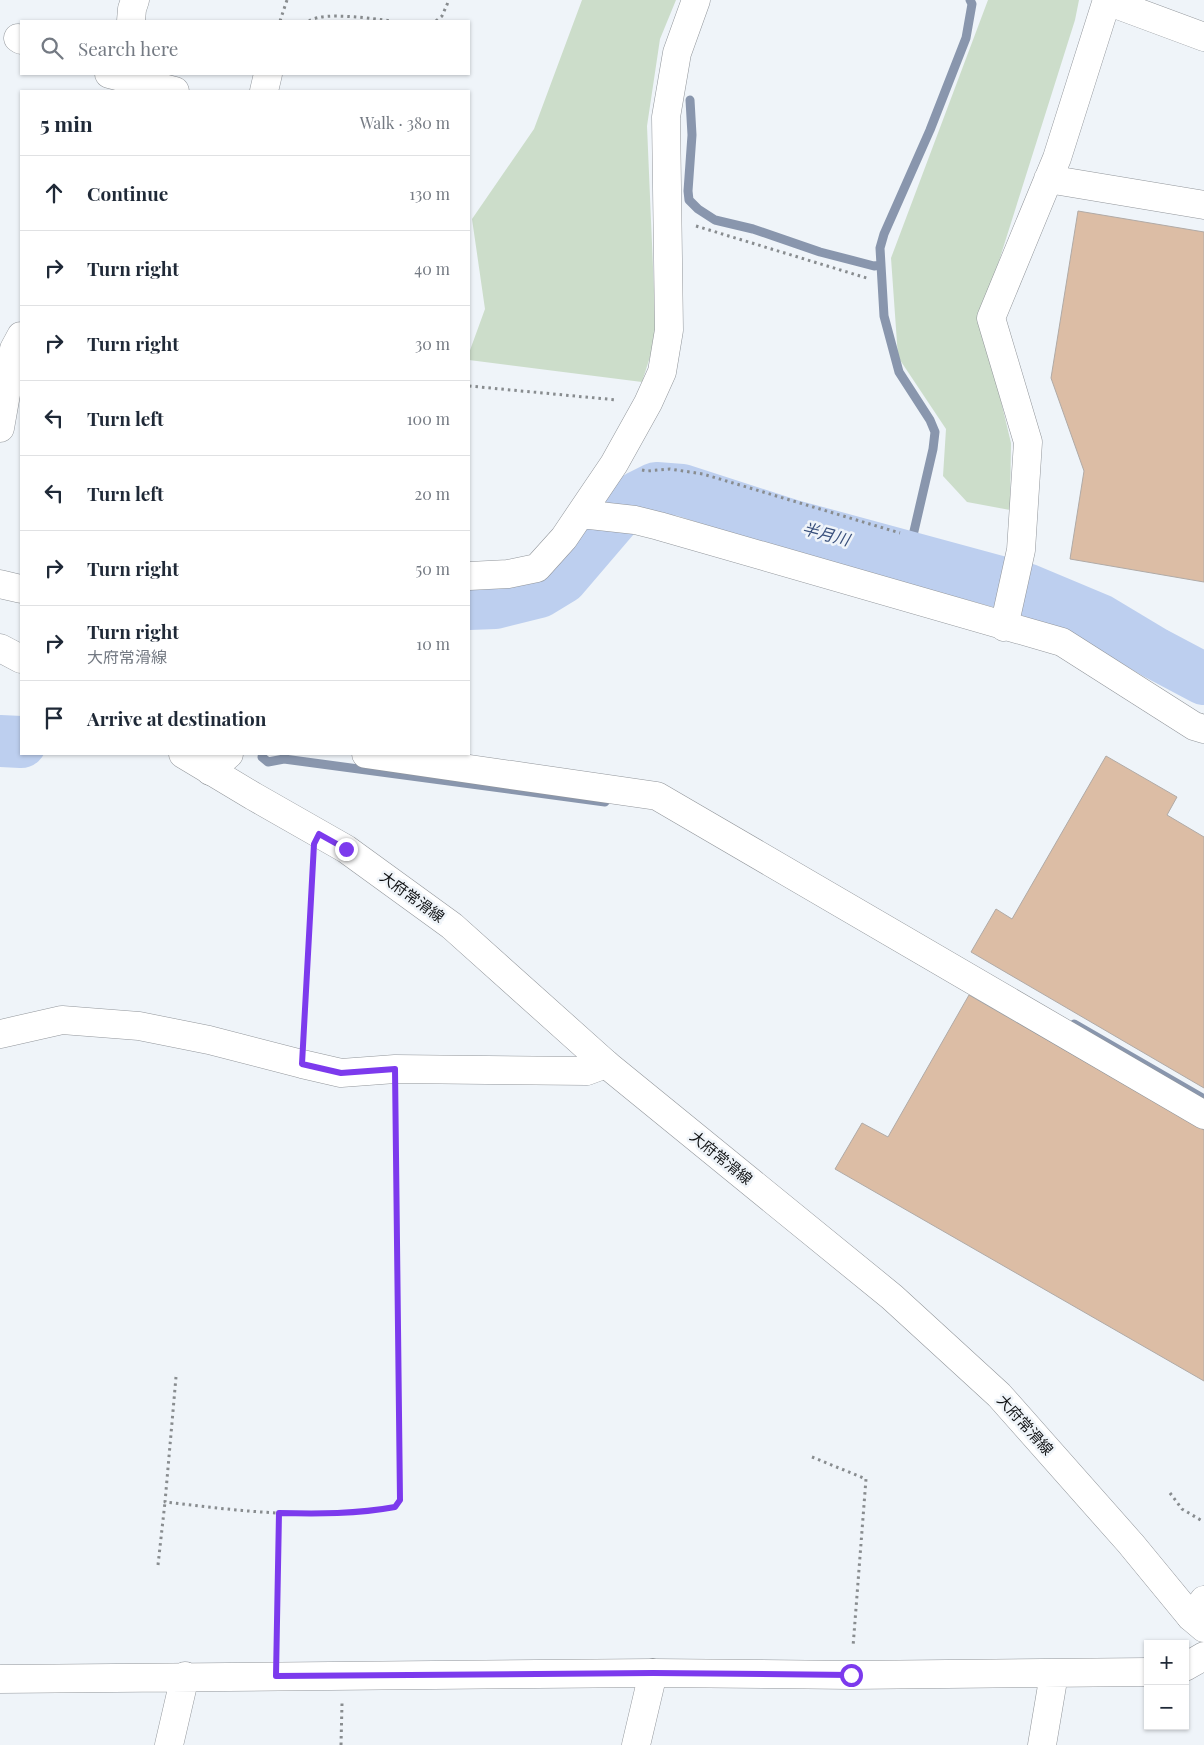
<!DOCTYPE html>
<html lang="en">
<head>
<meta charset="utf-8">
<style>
	body { margin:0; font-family:"Playfair Display","Noto Sans JP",serif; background:#f2f2f3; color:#1f2937 }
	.controls { position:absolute; right:15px; bottom:15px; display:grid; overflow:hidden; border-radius:0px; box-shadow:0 1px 4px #0004 }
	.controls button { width:45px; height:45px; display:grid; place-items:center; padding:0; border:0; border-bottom:1px solid #e0e1e3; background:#fff; color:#1f2937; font:25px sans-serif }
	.stop { position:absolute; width:15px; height:15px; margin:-11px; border:4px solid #7c3aed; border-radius:50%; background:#fff }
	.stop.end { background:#7c3aed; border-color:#fff; box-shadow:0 1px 5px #0008 }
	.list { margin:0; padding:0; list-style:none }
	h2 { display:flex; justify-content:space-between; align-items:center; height:65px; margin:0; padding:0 20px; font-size:21px }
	h2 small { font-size:16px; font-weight:400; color:#747a83 }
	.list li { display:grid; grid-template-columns:32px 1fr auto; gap:15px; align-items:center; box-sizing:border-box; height:75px; padding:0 20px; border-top:1px solid #e0e1e3 }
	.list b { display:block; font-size:19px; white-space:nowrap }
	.list p { margin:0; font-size:16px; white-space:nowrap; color:#747a83 }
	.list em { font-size:16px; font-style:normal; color:#747a83 }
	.icon { flex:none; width:28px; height:28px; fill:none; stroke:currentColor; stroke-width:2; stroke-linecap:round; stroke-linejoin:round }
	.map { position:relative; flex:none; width:1204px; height:1745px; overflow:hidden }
	.search { position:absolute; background:#fff; box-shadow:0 1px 4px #0004; left:20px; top:20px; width:450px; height:55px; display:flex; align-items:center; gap:12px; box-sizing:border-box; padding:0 18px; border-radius:0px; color:#747a83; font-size:19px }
	.panel { position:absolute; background:#fff; box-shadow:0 1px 4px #0004; left:20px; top:90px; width:450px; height:665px; border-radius:0px }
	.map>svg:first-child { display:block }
	.green { fill:#ccddca }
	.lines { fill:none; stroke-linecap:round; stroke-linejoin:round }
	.stream { stroke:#8996ad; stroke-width:9 }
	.river { stroke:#bdcfef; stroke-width:52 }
	.building { fill:#dcbda5; stroke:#b0aaa6 }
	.minor-casing { stroke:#92969b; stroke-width:29 }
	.secondary-casing { stroke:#92969b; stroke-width:29 }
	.path { stroke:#888c8f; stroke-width:3; stroke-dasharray:2.5 4; stroke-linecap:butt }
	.minor { stroke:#fff; stroke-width:28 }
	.secondary { stroke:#fff; stroke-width:28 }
	.route { stroke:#7c3aed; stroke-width:6 }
	.labels { text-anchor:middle; stroke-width:5; stroke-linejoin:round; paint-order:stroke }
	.street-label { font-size:15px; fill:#0f1113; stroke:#eff4f9 }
	.water-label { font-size:16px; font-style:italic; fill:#384f7b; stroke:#eff4f9 }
</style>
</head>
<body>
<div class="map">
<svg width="1204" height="1745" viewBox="0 0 1204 1745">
	<rect width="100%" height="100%" fill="#eff4f9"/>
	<path class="green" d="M582 0H676L660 39 647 126 656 338 642 382 469 360V353L485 309 472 219 534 129Z
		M988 0H1079L1075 20 981 318 1011 443 1010 510 967 502 943 476 946 429 898 357 891 258Z"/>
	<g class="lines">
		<path class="stream" d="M690 100 692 135 688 191 689 200 698 209 715 220 753 229 820 252 874 266 880 265
			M908 557 933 449 935 432 930 420 899 372 884 316 880 248 884 234 930 130 966 38 972 4 970 0
			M262 757 268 762 284 759 605 802
			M1074 1024 1204 1099"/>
		<path class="river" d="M469 604 495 603 539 592 562 578 621 509 640 496 656 488 682 490 790 525 1026 589 1100 620 1155 653 1204 679
			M0 741 21 742"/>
	</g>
	<path class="building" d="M1078 211 1204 232V582L1070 559 1084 471 1051 378Z
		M1106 756 1177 797 1167 815 1204 837V1088L971 952 996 909 1012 919Z
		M969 995 1204 1130V1381L835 1169 862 1123 888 1137Z"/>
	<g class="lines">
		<defs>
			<path id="minor" d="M1107 1 1204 37
				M131 21 132 9 135 0
				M18 38 21 40
				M109 74 175 91
				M264 91 268 74
				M1048 179 1204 205
				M0 428 14 349 21 336
				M581 514 635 520 659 526 1062 642 1194 726 1204 729
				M469 576 508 574 537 568 564 538 614 464 648 403 662 372 669 330 666 117 677 53 696 0
				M0 584 21 589
				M1004 627 1021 550 1028 442 991 318 1057 158 1107 0
				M366 754 657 796 1204 1115
				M210 771 229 754
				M0 1034 62 1020 139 1026 209 1040 302 1064 341 1073 395 1069 587 1071 606 1064
				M1191 1617 1204 1600
				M1185 1667 1204 1656
				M0 1679 653 1673 851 1675 1148 1672
				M169 1745 185 1676
				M636 1745 653 1673
				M1042 1745 1054 1674"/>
			<path id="secondary" d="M0 648 21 659
				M183 754 253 796 346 849 452 926 606 1064 892 1297 999 1395 1131 1544 1191 1617 1204 1628"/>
		</defs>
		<use href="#minor" class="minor-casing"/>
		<use href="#secondary" class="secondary-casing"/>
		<path class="path" d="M280 21 287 0
			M309 21C325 11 373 19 392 21
			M436 21 442 16 449 0
			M696 226 870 279
			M469 386 617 400
			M642 470 647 471 670 469 703 474 900 533
			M303 1036 313 863
			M176 1377 165 1502C241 1511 319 1521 395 1507L400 1500 396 1097
			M812 1457 866 1479 853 1647
			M1170 1493 1182 1509 1204 1522
			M158 1565 165 1502
			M276 1647 279 1513
			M341 1745 342 1703"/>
		<use href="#minor" class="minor"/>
		<use href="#secondary" class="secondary"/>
	</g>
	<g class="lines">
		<path class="route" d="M346 849 319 834 314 844 302 1064 341 1073 395 1069 400 1500 395 1507C357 1514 318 1514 279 1513L276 1676 653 1673 851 1675"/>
	</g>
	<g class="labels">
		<g class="street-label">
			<text transform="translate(412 897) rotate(36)" y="5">大府常滑線</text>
			<text transform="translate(721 1158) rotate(39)" y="5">大府常滑線</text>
			<text transform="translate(1025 1425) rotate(48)" y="5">大府常滑線</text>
		</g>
		<g class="water-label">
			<text transform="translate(826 534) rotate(15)" y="6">半月川</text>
		</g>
	</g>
</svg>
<div class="controls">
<button>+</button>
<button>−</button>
</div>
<div class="stop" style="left:851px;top:1675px"></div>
<div class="stop end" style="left:346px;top:849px"></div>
<div class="search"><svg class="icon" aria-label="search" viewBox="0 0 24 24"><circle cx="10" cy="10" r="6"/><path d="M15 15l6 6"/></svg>Search here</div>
<section class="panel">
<h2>5 min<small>Walk · 380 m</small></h2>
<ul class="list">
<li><svg class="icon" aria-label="ahead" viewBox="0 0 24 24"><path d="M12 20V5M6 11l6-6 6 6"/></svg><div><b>Continue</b></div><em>130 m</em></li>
<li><svg class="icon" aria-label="right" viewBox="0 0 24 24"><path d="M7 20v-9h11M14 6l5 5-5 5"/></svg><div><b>Turn right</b></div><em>40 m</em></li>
<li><svg class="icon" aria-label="right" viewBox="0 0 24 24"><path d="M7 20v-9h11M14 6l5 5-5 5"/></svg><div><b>Turn right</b></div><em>30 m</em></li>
<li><svg class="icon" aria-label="left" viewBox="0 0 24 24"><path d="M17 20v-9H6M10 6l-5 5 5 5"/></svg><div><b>Turn left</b></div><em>100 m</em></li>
<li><svg class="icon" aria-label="left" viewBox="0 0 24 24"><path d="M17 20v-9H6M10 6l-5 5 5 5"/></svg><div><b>Turn left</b></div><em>20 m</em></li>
<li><svg class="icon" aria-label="right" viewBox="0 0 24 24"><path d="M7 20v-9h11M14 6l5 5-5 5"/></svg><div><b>Turn right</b></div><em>50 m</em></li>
<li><svg class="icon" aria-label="right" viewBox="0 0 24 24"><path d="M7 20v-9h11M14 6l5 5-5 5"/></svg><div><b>Turn right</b><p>大府常滑線</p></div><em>10 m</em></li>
<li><svg class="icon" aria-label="arrive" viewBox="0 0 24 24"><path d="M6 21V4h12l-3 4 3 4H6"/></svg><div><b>Arrive at destination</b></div></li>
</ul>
</section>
</div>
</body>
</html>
